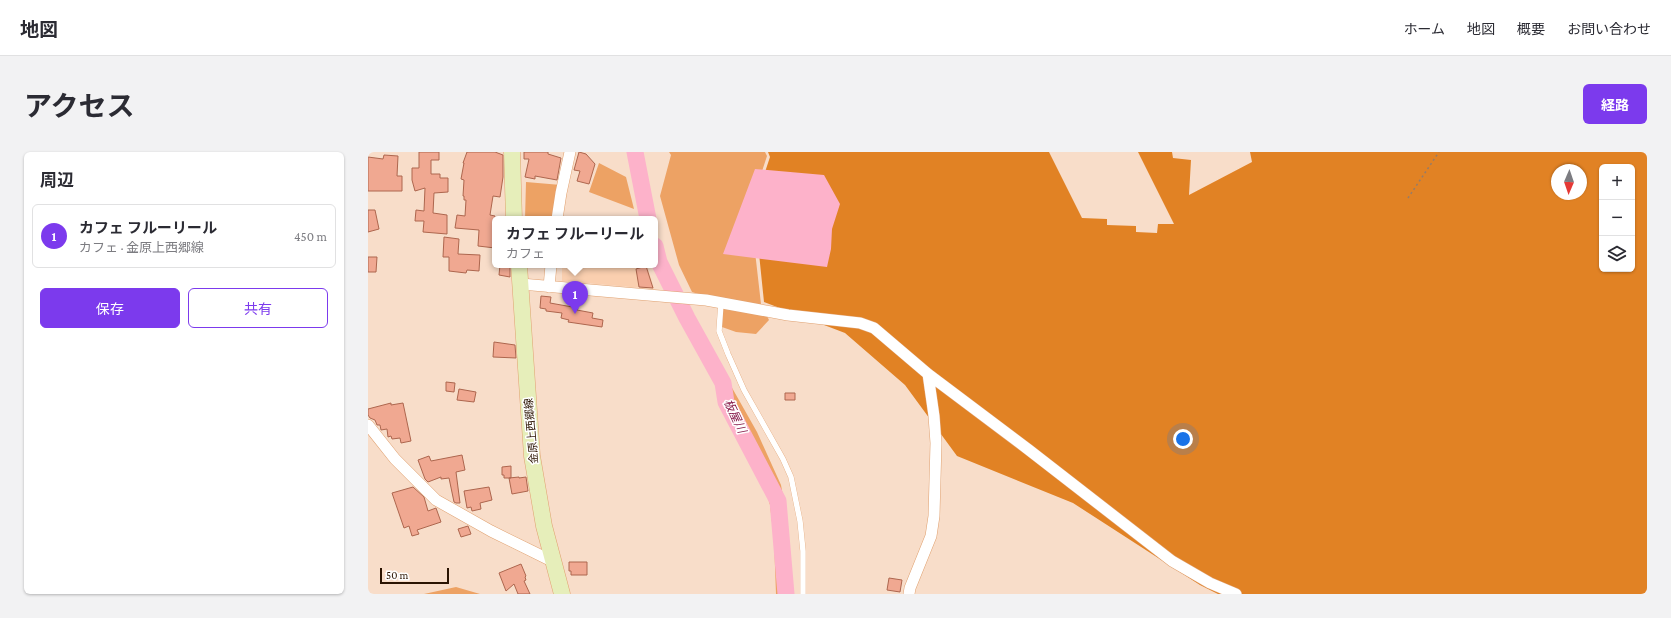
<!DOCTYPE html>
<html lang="ja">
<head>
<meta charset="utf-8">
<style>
	body { margin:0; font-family:"Crimson Pro","Noto Sans JP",serif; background:#f2f2f3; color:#2b2b33 }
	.controls { position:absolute; right:12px; top:12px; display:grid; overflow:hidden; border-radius:6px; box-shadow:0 1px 3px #0004 }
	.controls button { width:36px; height:36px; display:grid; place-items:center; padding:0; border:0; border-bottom:1px solid #e1e1e2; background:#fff; color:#2b2b33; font:20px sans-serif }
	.compass { position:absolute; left:1183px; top:12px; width:36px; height:36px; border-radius:50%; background:#fff; box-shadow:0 1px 3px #0004; rotate:182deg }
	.scale { position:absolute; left:12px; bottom:10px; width:69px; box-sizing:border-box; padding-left:4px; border:2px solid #2a1301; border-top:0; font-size:11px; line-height:14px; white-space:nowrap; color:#2a1301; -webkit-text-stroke:3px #fff; paint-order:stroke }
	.you { position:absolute; left:815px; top:287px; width:14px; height:14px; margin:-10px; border:3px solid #fff; border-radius:50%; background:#1a73e8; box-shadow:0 0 0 6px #1a73e833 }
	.badge { display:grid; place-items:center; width:26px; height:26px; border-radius:50%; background:#7c3aed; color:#fff; font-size:13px; font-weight:700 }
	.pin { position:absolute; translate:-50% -33px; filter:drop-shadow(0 1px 2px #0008) }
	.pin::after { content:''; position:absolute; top:21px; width:14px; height:12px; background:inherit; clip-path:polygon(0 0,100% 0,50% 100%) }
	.popup { position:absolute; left:124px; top:64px; width:166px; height:52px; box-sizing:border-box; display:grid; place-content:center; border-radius:6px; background:#fff; filter:drop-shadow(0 1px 3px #0005); font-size:13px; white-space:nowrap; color:#7c7c81 }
	.popup b { font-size:15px; color:#2b2b33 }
	.popup::after { content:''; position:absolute; left:50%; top:100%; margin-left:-8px; border:8px solid transparent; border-top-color:#fff }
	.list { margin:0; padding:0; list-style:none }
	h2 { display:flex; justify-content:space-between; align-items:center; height:52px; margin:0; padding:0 16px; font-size:17px }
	h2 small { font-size:13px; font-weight:400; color:#7c7c81 }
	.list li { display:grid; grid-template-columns:26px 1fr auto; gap:12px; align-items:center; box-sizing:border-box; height:64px; margin:0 8px 8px; padding:0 8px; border:1px solid #e1e1e2; border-radius:6px }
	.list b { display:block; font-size:15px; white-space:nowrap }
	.list p { margin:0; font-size:13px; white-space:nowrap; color:#7c7c81 }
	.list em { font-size:13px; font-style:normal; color:#7c7c81 }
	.actions { display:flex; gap:8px; padding:12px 16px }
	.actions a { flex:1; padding:9px 0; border:1px solid #7c3aed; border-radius:6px; text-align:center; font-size:14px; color:#7c3aed }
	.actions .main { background:#7c3aed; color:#fff }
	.icon { flex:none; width:22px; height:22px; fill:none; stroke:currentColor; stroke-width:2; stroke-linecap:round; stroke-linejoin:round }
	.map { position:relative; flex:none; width:1279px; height:442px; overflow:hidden; border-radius:6px }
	header { display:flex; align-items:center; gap:24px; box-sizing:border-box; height:56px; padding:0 20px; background:#fff; border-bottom:1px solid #e1e1e2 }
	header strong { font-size:19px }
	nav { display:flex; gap:22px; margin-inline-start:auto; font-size:14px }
	.intro { display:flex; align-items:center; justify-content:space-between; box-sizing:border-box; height:96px; padding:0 24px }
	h1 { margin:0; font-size:28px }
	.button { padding:10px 18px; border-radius:6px; background:#7c3aed; color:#fff; font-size:14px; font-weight:700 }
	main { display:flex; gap:24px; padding:0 24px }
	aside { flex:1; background:#fff; border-radius:6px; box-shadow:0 1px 3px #0004 }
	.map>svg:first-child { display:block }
	.built { fill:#facfaf }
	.green { fill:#eda264 }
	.forest { fill:#e18224; fill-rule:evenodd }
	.water { fill:#fdb2ca }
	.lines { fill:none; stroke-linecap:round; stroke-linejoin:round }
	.river { stroke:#fdb2ca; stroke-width:17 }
	.building { fill:#f0a891; stroke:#ad664e }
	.service-casing { stroke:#e0a170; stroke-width:6 }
	.minor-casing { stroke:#e0a170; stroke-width:12 }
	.secondary-casing { stroke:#e0a170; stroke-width:17 }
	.path { stroke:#957c69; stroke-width:1.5; stroke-dasharray:2 3; stroke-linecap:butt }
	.service { stroke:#fff; stroke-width:5.5 }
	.minor { stroke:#fff; stroke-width:11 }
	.secondary { stroke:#e6eeba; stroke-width:16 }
	.labels { text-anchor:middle; stroke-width:3; stroke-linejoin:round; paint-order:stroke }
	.street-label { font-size:11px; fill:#2a1301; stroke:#fff }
	.water-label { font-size:12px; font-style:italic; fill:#881d4c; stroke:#fff }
</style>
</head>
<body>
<header>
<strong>地図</strong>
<nav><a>ホーム</a><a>地図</a><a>概要</a><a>お問い合わせ</a></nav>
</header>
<div class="intro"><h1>アクセス</h1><a class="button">経路</a></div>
<main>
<aside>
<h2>周辺<small></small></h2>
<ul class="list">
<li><span class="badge">1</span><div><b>カフェ フルーリール</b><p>カフェ · 金原上西郷線</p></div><em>450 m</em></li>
</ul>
<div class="actions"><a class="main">保存</a><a>共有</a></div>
</aside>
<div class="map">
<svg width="1279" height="442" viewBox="0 0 1279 442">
	<rect width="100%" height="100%" fill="#f8ddc9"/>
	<path class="built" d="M194 113H279L286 137 194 129Z"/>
	<path class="green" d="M301 0H397L399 4 382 56 393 152 401 168 388 182 368 180 354 175 348 148 324 140 311 113 292 44 303 3Z
		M231 11 258 25 266 57 221 40Z
		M158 30 193 33 188 67H157Z
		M363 234 389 280 413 333 417 355 409 335 359 246Z
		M392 320 401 334 409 360 414 442H408L406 388 402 353Z
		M88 435 112 442H56Z"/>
	<path class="forest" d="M400 0H681L714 66 739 67V73L768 74V80L789 81 790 72H806L770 0H804L805 6 823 8 821 43 884 10 882 0H1279V442H850L832 433 705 351 589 304 537 233 477 181 396 150 386 53 402 5ZM1234 15H1264V117H1234ZM1189 18H1213V42H1189Z"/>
	<path class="water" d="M387 17 456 23 472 52 464 77 463 97 459 115 355 102Z"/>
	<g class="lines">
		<path class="river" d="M267 0 280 67
			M287 94 291 110 319 166 355 231 358 250 410 349 418 442"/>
	</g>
	<path class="building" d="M51 0H71V8H63V22H72V26H80V40L66 41 65 61 79 63V82L55 80 56 69H47L48 58 56 59 57 36 47 39 44 28V16H51Z
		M99 0H127L135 3V25L132 45 125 44 122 63 127 64V96L110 94 111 78 87 76 89 63 97 64 98 48H96V44H95L96 28 93 27 96 11H95Z
		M156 0H180V2L193 6 189 28 167 24V27L157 25 161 7H156Z
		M211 0 218 2 227 12 221 32 209 29 212 19 206 18Z
		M16 3 30 4 29 24H34V39H0V5L15 7Z
		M0 58H7L11 77 0 80Z
		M76 85 91 87 90 102 112 103 111 119 99 118 98 121 81 119V105H75Z
		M0 105H9L8 120H0Z
		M132 113H142V125L131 123Z
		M278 114 285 136 271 135 268 117Z
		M173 144 183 145 182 151 210 156 209 158 225 161 224 166 235 168 234 175 200 170 201 168 193 166 194 161 178 159V157L172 156Z
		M126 190 147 193 148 206 125 205Z
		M78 230 87 231 86 240 78 239Z
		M91 237 108 240 106 250 89 248Z
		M417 241H427V248H417Z
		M23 251V253L35 251 43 289 33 291 32 286 24 287 23 284 20 285 19 277 13 278 12 273H9L7 268 2 266 0 263V257Z
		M94 303 97 318 88 320 92 351H88L86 350 81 326 73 327V325L60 330 57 327 50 308 61 304 63 309Z
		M143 314V326H136V323H134V315Z
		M151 325V326L158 325 160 339 144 342 141 326Z
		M45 335 56 345 60 359 68 356 73 370 49 378 51 382 44 384 41 374 36 376 24 341Z
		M121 335 124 348 112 351 113 357 104 359 103 355 99 356 96 339Z
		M100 374 103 382 93 385 90 377Z
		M201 410H219V423H203V419H201Z
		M153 412 158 424 157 425 158 428 156 429 162 442H150L146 432 138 439 131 421Z
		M521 426 534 428 532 440 519 438Z"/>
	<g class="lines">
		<defs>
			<path id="service" d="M353 151 351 179 360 202 376 238 415 307 423 325 432 369 435 399V442"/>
			<path id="minor" d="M189 67 193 41 202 0
				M153 132 338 148 420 163 492 171 506 176 560 222 661 298 804 409 842 431 868 442
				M181 135 183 113
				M0 273 27 307 68 348 123 379 186 410
				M541 442 542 436 563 384 566 364 568 291 566 264 560 222"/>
			<path id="secondary" d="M144 0 146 67
				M151 113 164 304 176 374 194 442"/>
		</defs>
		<use href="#service" class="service-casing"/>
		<use href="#minor" class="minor-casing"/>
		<use href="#secondary" class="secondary-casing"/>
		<path class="path" d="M1040 46 1071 0"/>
		<use href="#service" class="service"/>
		<use href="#minor" class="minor"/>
		<use href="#secondary" class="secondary"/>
	</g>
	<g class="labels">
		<g class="street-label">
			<text transform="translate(163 279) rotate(-95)" y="4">金原上西郷線</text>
		</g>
		<g class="water-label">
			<text transform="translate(367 264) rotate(65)" y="4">板屋川</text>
		</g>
	</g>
</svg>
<div class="controls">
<button>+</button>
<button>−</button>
<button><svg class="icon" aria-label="layers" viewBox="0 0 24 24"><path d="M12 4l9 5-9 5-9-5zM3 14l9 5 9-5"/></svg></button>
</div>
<svg class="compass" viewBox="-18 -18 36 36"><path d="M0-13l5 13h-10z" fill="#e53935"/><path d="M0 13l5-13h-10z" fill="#7c7c81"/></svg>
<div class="scale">50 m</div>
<div class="you"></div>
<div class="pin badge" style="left:207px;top:162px">1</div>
<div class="popup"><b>カフェ フルーリール</b>カフェ</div>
</div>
</main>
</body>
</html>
